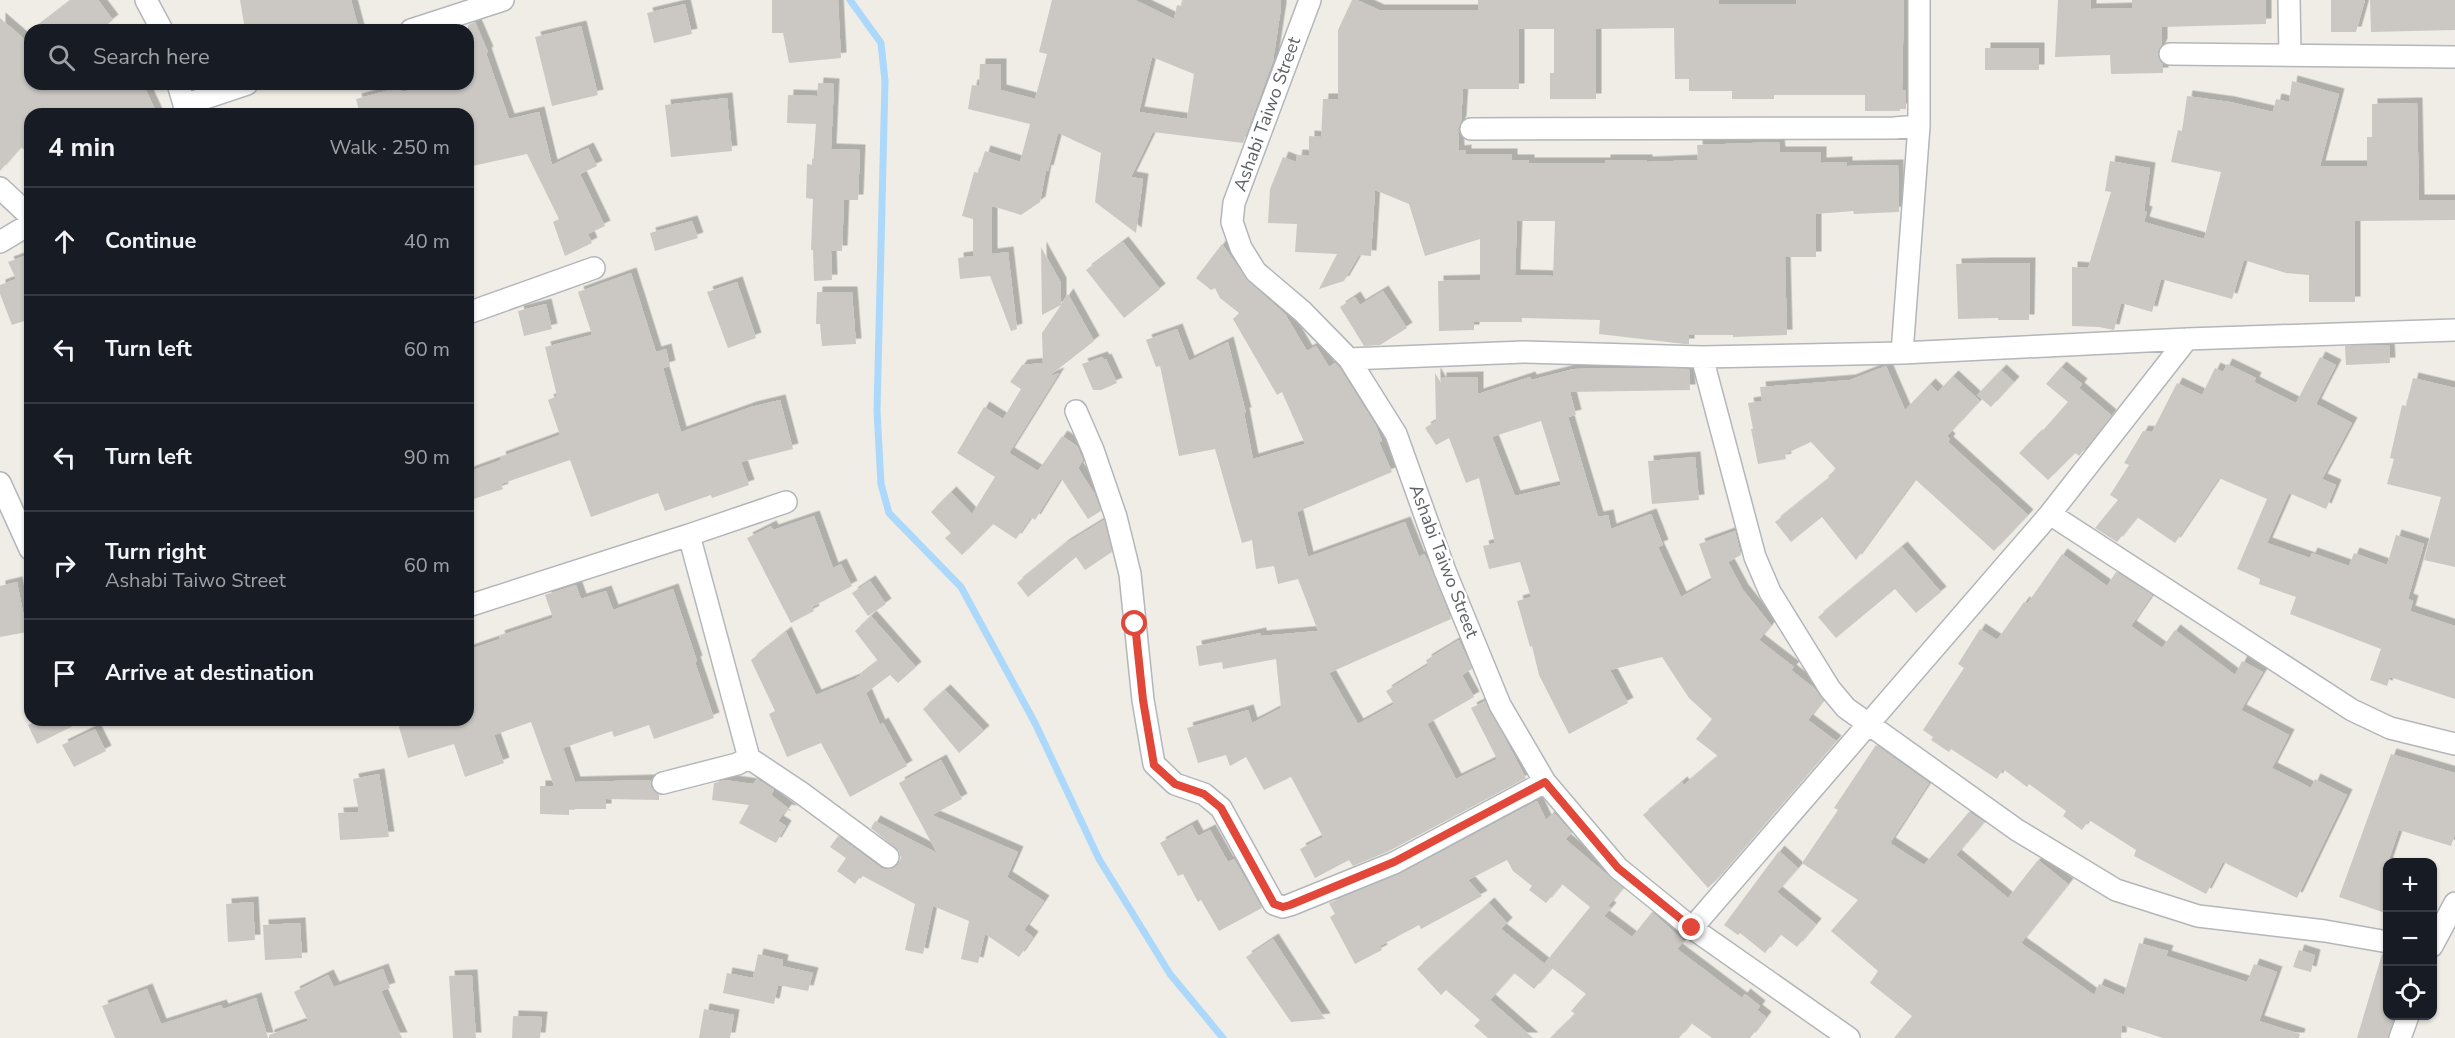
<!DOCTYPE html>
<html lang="en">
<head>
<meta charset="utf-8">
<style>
	body { margin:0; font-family:"Nunito Sans",sans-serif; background:#20242c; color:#f1f3f6 }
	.controls { position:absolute; right:18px; bottom:18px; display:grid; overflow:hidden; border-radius:12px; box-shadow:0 2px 4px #0004 }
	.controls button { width:54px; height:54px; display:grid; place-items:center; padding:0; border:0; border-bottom:2px solid #363941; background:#171b24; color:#f1f3f6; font:30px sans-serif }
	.stop { position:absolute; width:18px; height:18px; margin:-14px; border:4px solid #e2483a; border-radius:50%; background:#fff }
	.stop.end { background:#e2483a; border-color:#fff; box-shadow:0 2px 6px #0008 }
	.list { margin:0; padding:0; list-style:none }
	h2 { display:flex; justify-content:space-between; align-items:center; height:78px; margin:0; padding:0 24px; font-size:26px }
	h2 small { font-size:20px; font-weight:400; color:#9ea1a6 }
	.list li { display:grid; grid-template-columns:39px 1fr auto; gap:18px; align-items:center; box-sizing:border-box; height:108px; padding:0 24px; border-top:2px solid #363941 }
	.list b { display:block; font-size:22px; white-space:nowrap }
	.list p { margin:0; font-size:20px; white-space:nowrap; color:#9ea1a6 }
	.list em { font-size:20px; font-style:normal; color:#9ea1a6 }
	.icon { flex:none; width:33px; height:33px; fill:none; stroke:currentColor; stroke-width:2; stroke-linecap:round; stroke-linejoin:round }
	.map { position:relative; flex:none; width:2455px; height:1038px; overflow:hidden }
	.search { position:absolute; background:#171b24; box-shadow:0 2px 4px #0004; left:24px; top:24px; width:450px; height:66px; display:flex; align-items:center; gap:15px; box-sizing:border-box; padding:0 21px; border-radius:18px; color:#9ea1a6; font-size:22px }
	.panel { position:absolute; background:#171b24; box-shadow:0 2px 4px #0004; left:24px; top:108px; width:450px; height:618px; border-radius:18px }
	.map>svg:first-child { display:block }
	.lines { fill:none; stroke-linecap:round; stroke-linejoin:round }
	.stream { stroke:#abd8fb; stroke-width:7 }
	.building { fill:#cbc8c4; fill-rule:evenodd; filter:url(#shadow) }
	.minor-casing { stroke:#b3b6ba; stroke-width:24 }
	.minor { stroke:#fff; stroke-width:21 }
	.route { stroke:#e2483a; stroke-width:8 }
	.labels { text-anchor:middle; stroke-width:5; stroke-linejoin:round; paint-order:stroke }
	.street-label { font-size:18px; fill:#5e6166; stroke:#fff }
</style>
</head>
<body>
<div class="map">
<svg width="2455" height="1038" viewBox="0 0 2455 1038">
	<defs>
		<filter id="shadow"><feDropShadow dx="5.5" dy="-5.5" stdDeviation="0" flood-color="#0004"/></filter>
	</defs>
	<rect width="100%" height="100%" fill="#efede6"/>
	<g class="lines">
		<path class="stream" d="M850 0 881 43 885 81 877 411 881 484 889 513 961 587 1035 723 1099 859 1170 974 1223 1038"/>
	</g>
	<path class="building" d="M72 0H98L113 20 100 30H33Z
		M240 0H351L359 30H245Z
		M772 0H838L841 58 789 63 783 33H772Z
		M1052 0H1135L1174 19 1177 5 1182 6 1183 0H1281V8L1273 61 1243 143 1153 132 1131 177 1143 179 1136 233 1095 202 1101 153 1058 133 1048 171 1046 170 1040 202 1021 215 992 206V254L1008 252 1017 329 1011 331 990 276 960 279 958 258 973 256V219L962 216 974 172 978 173 985 151 1020 162 1030 124 968 109 972 85 979 86 980 64H1001V90L1035 99 1047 54 1039 52ZM1152 57 1194 74 1187 119 1139 112Z
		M1352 0H1357L1379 10H1478V0H1719V4H1796V0H1904L1902 90H1906V109H1900V111H1865V95H1774V99H1732V91H1689V79H1675L1674 28 1596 29V99H1550V73H1554V29H1519V89H1463L1461 121 1458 128 1459 151 1466 150V154H1512V160H1529V163H1605V160H1647V162L1698 160 1697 145 1779 142 1780 152H1821V163L1847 162V166L1898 165 1899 212 1854 214 1853 211 1816 214V257H1785L1787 335 1733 337V335H1689V344H1685L1599 334 1600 320 1522 318V322H1474V330L1439 331 1438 281 1480 280V239L1425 256 1409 204 1375 190 1371 256 1359 255 1344 281 1319 289 1337 254 1295 252 1297 224 1268 223 1270 189 1283 157 1296 162 1297 155 1309 156V136L1321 137 1323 99H1338V30ZM1517 221H1555L1553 276 1515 275Z
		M2058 0H2091V9L2132 8V0H2266V24L2162 27V44L2157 54 2163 64V73L2111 74 2110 55 2055 57Z
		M2331 0H2365L2356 32H2331Z
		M2370 0H2455V30L2371 32Z
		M685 4 692 34 654 43 647 13Z
		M0 18 30 44V84H143L157 114H30V155L21 147 0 171Z
		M475 22 488 52 486 53 509 119 539 112 552 165 588 148 597 166 580 174 605 226 588 234 592 243 565 256 553 222 559 219 527 154 468 167V114H360L356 99 401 87 402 92 437 84H468V77L475 75 468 59V25Z
		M581 26 598 95 552 106 535 37Z
		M1985 48H2039V70H1985Z
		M2292 81 2339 94 2320 166H2367V137H2372V104L2417 103 2419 200H2455V220L2355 221V302H2309V275L2286 273 2244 260 2232 299 2161 279 2152 312 2121 303 2114 330 2099 327 2072 326V267L2088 268 2111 192 2105 191 2110 161 2150 168 2144 211 2147 212 2144 222 2204 239 2221 172 2171 162 2178 130 2182 131 2187 96 2230 102 2273 112 2276 99 2289 102Z
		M818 83 834 84 831 149 860 150 858 200H844L842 251H831L832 280 814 281 813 250H811L813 199 806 198 807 164 813 165 816 124 787 123 788 95 817 96Z
		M727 98 732 151 671 157 665 105Z
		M692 221 698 238 655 251 650 233Z
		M1123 242 1160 289 1124 318 1086 270Z
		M1222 244 1248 281 1285 314 1307 351 1316 346 1329 367 1335 363 1339 367 1376 426 1382 441 1379 442 1392 472 1297 512 1308 557 1405 522 1419 557 1424 554 1429 563 1451 619 1329 673 1358 724 1394 704 1386 691 1428 665 1426 660 1459 640 1472 669 1462 675 1474 697 1427 724 1456 779 1497 759 1471 708 1485 701 1526 778 1389 851 1353 866 1349 860 1315 878 1300 849 1323 837 1291 777 1264 790 1246 757 1230 766 1226 755 1198 763 1187 728 1248 710 1252 723 1281 708 1276 659 1223 669 1222 662 1199 666 1196 646 1261 633V636L1318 631 1298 579 1278 584 1274 566 1256 569 1252 540 1242 543 1215 449 1179 456 1160 366 1156 367 1146 340 1177 329 1189 361 1228 342 1246 413H1244L1253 459 1305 444 1282 392 1277 395 1233 319 1239 313 1220 298 1215 288 1211 290 1196 278Z
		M1041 247 1061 283V304L1068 294 1094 341 1048 377 1059 373 1009 453 1038 471 1062 436 1077 446 1083 460 1078 468 1094 493 1101 511 1088 519 1061 478 1035 520 1031 517 1016 539 993 524 962 555 945 538 951 533 931 512 951 492 972 514 995 477 957 453 984 407 1003 419 1021 389 1010 382 1022 365 1043 363 1042 333 1061 305 1042 315Z
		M30 254V319L12 325 0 294V285L16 279 8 262Z
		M1988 263H2030L2029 320H1998V318L1958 319 1956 264Z
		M631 273 656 352 666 349 670 366 663 368 681 432 751 407 780 400 793 449 741 462 749 485 712 498 711 495 665 511 658 493 591 517 570 460 501 484 503 489 468 501V472L501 460 500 457 560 435 548 400 557 396 545 347 592 335 578 292Z
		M737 282 756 338 728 348 707 292Z
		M1383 291 1407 328 1380 345 1364 346 1340 307 1355 297 1360 305Z
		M817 292H852L856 344 822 346 820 324H816Z
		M546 304 552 329 524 336 518 311Z
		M2389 345 2390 363 2346 365 2345 346Z
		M1102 357 1104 360 1106 359 1117 383 1101 390H1093L1082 364Z
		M2320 357 2336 365 2316 404 2352 423 2322 479 2336 485 2326 509 2289 493 2267 543 2310 558 2312 553 2349 566 2354 553 2387 565 2396 535 2424 544 2408 599 2413 601 2410 611 2455 626V699L2390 677 2387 686 2370 680 2381 649 2290 614 2296 597 2259 584 2260 579 2237 569 2267 499 2219 478 2175 543 2137 517 2117 542 2095 528 2118 500 2110 495 2129 465 2124 463 2143 431 2152 432 2177 383 2202 395 2215 368 2223 372 2227 364 2256 378 2254 382 2296 403Z
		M1886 366 1905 410 1930 384 1938 392 1953 376 1980 401 1947 436 1950 439 1948 442 2028 515 1994 551 1915 479 1856 560 1822 517 1791 542 1775 522 1830 478 1828 476 1836 469 1811 442 1785 454 1786 459 1758 464 1751 429H1753L1748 403 1762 401 1760 387 1850 380Z
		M2061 367 2082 384 2079 388 2111 415 2079 456 2075 453 2048 480 2019 453 2037 435 2038 436 2068 402 2046 384Z
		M1633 368 1689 369 1690 390 1570 392 1576 415 1568 417 1598 517 1608 515 1611 529 1651 514 1663 545 1658 547 1681 597 1712 580 1699 544 1735 531 1741 555 1728 562 1743 590 1771 625 1759 640 1794 667 1791 670 1814 688 1823 700 1808 720 1836 741 1717 879 1708 888 1643 815 1682 782 1684 785 1718 756 1696 739 1712 719 1689 698 1662 657 1610 670 1628 703 1569 734 1539 675 1532 646 1530 647 1517 601 1531 597 1520 562 1489 569 1483 546 1495 543 1479 478 1466 483 1449 438 1436 445 1425 428 1436 421 1435 373 1441 383V378L1478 377V394L1530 377 1531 380 1574 369ZM1541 421 1561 485 1515 496 1492 437Z
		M2001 370 2014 382 1991 407 1977 395Z
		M2413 378 2455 388V567L2424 560 2441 497 2387 484 2394 459 2390 458 2402 405 2406 406Z
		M1695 457 1699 500 1652 504 1648 461Z
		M814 516 833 568 841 564 852 586 812 607 814 611 791 623 747 538 771 526 773 530Z
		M1104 520 1112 552 1085 570 1076 557 1028 597 1017 583 1065 544Z
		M1902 547 1941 592 1916 613 1895 589 1836 638 1818 617Z
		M2062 554 2107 586 2116 572 2152 595 2131 626 2162 648 2175 630 2235 675 2242 661 2263 672 2241 710 2289 735 2272 768 2311 788 2315 779 2347 795 2297 898 2223 862 2206 894 2134 856 2136 850 2089 820 2082 830 2063 816 2066 811 2029 784 2027 787 2003 769 1997 779 1951 749 1949 752 1931 740 1933 737 1923 730 1964 668 1958 664 1980 629 1997 640 2024 602 2027 604Z
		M870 581 886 604 868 616 852 593Z
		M17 582 27 632 0 637V586Z
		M576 585 581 599 606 591 613 610 673 589 697 661 695 662 714 718 654 739 649 725 614 737 612 731 563 748 575 782 651 780V787L659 795V800L606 799V809H569V815L540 814V786H554L531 722 494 735 504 763 465 777 454 744 408 758 397 720H468V650L500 639 499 636 553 618 545 595Z
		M871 616 916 667 898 683 890 675 866 693 880 725 883 723 907 766 850 797 821 743 787 757 769 714 775 711 751 660 786 632 816 695 855 679 878 661 855 631Z
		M945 690 984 731 959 753 923 709Z
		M39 720H85L37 744 28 725Z
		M95 729 106 751 74 767 62 745Z
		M1876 745 1929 783 1890 843 1924 865 1969 812 1984 822 1956 855 2008 898 2038 860 2068 884 2021 943 2094 995 2099 984 2124 995 2139 943 2168 951 2166 956 2247 982 2254 964 2277 972 2259 1021 2300 1034 2299 1038H2163L2122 1025 2121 1038H1894L1912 1016 1870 983 1878 971 1831 931 1858 900 1802 863 1838 810 1834 808Z
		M2391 754 2455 773V834L2451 846 2399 830 2388 862V914L2339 897Z
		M941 760 962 799 932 815 1018 852 1007 877 1044 901 1024 930 1033 937 1019 957 985 934 978 963 961 959 969 921 933 906 923 954 905 950 915 904 861 875 855 884 837 871 846 858 830 847 838 836 881 868 887 870 898 865 901 858 899 851 871 828 875 821 937 853 899 783Z
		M379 774 389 837 340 840 338 813 359 812 353 779Z
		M757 779 774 790 771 795 792 811 786 810 778 821 786 826 776 843 739 823 749 805 712 800 714 783 725 780 753 784Z
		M1537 801 1546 820 1554 813 1572 833 1565 839 1623 888 1608 906 1611 908 1604 916 1632 937 1652 912 1684 941 1677 949 1742 998 1745 994 1760 1006 1757 1010 1766 1017 1750 1038H1712L1691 1023 1679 1038H1550L1575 1014 1571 1011 1586 994 1545 963 1590 907 1562 884 1546 903 1529 890 1532 886 1513 871 1507 860 1468 880 1482 896 1421 929 1419 925 1380 946 1382 950 1355 964 1330 917 1335 914 1329 903 1400 874Z
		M1192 825 1198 836 1210 830 1228 862 1234 859 1262 908 1219 931 1201 900 1198 902 1183 874 1178 876 1160 843Z
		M1779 851 1798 868 1777 892 1816 924 1797 947 1780 934 1765 953 1740 933 1738 935 1724 925Z
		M253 902 255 940 228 942 226 904Z
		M1489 903 1507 923 1501 929 1551 969 1534 989 1514 973 1490 1000 1533 1038H1488L1474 1026 1480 1020 1446 990 1441 995 1417 969Z
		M300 923 302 958 265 960 263 925Z
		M1273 939 1325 1019 1291 1022 1246 957Z
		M2299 950 2315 955 2311 972 2293 967Z
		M758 954 783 960 782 966 813 973 808 991 778 985 774 1004 723 993 727 973 753 978Z
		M2382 954H2388V1016H2395L2388 1038H2357Z
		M383 969 390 988 381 991 402 1038H269V1035L308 1021 294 992 328 975 334 987Z
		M472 975 476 1038H453L449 976Z
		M147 989 161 1024 221 1005 223 1009 256 998 268 1038H115L102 1006Z
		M704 1009 734 1015 730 1038H699Z
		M513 1016 542 1017 540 1038H512Z"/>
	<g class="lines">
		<defs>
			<path id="minor" d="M146 0 162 30
				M1310 0 1234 203 1232 222 1241 248 1256 272 1302 311 1349 359 1396 434 1445 571 1500 705 1545 782 1618 868 1692 928 1849 1038
				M2289 0 2290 54
				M411 30 503 0
				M2170 54 2455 57
				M178 84 187 114
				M184 105 247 84
				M1471 129 1894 128 1919 126
				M0 188 30 216
				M0 242 30 224
				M468 313 594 268
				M2187 339 2050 514 2352 710 2390 728 2455 744
				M1902 353 1919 126V0
				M1702 357 1755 557 1770 592 1830 689 1846 708 2017 830 2116 890 2198 916 2325 931 2388 942
				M1349 359 1524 352 1702 357 1902 353 2187 339 2455 330
				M1076 411 1093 450 1116 517 1130 574 1143 700 1154 764 1175 784 1204 794 1221 808 1274 904 1283 907 1290 905 1394 863 1545 782
				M0 483 30 549
				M689 535 786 502
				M468 606 689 535 749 758 737 764 663 783
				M749 758 800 792 888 857
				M1692 928 2050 514
				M2432 946 2455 903
				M2400 1038 2408 1016"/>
		</defs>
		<use href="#minor" class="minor-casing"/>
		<use href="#minor" class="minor"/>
	</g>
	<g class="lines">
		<path class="route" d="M1135 624 1143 700 1154 765 1175 784 1204 794 1221 808 1274 904 1283 907 1290 905 1394 862 1545 782 1618 868 1692 928"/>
	</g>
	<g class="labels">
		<g class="street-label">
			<text transform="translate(1267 114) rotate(-70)" y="6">Ashabi Taiwo Street</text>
			<text transform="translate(1444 561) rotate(69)" y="6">Ashabi Taiwo Street</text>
		</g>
	</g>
</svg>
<div class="controls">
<button>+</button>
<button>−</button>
<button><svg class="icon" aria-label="locate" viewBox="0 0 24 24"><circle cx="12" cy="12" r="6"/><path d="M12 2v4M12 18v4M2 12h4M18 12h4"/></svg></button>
</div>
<div class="stop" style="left:1135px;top:624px"></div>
<div class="stop end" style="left:1692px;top:928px"></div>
<div class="search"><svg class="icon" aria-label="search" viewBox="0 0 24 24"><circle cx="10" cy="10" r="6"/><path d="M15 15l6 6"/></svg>Search here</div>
<section class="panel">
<h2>4 min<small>Walk · 250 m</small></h2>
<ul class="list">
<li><svg class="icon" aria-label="ahead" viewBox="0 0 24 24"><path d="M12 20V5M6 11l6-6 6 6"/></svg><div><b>Continue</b></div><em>40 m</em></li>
<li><svg class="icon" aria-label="left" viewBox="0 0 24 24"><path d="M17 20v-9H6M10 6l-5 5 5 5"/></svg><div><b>Turn left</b></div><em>60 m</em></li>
<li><svg class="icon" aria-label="left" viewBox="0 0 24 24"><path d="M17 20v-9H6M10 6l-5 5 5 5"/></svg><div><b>Turn left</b></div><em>90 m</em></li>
<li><svg class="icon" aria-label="right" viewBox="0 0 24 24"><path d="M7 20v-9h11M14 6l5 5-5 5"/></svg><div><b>Turn right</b><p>Ashabi Taiwo Street</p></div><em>60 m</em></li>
<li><svg class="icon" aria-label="arrive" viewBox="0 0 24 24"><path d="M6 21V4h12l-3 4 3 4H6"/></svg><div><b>Arrive at destination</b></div></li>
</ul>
</section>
</div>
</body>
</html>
